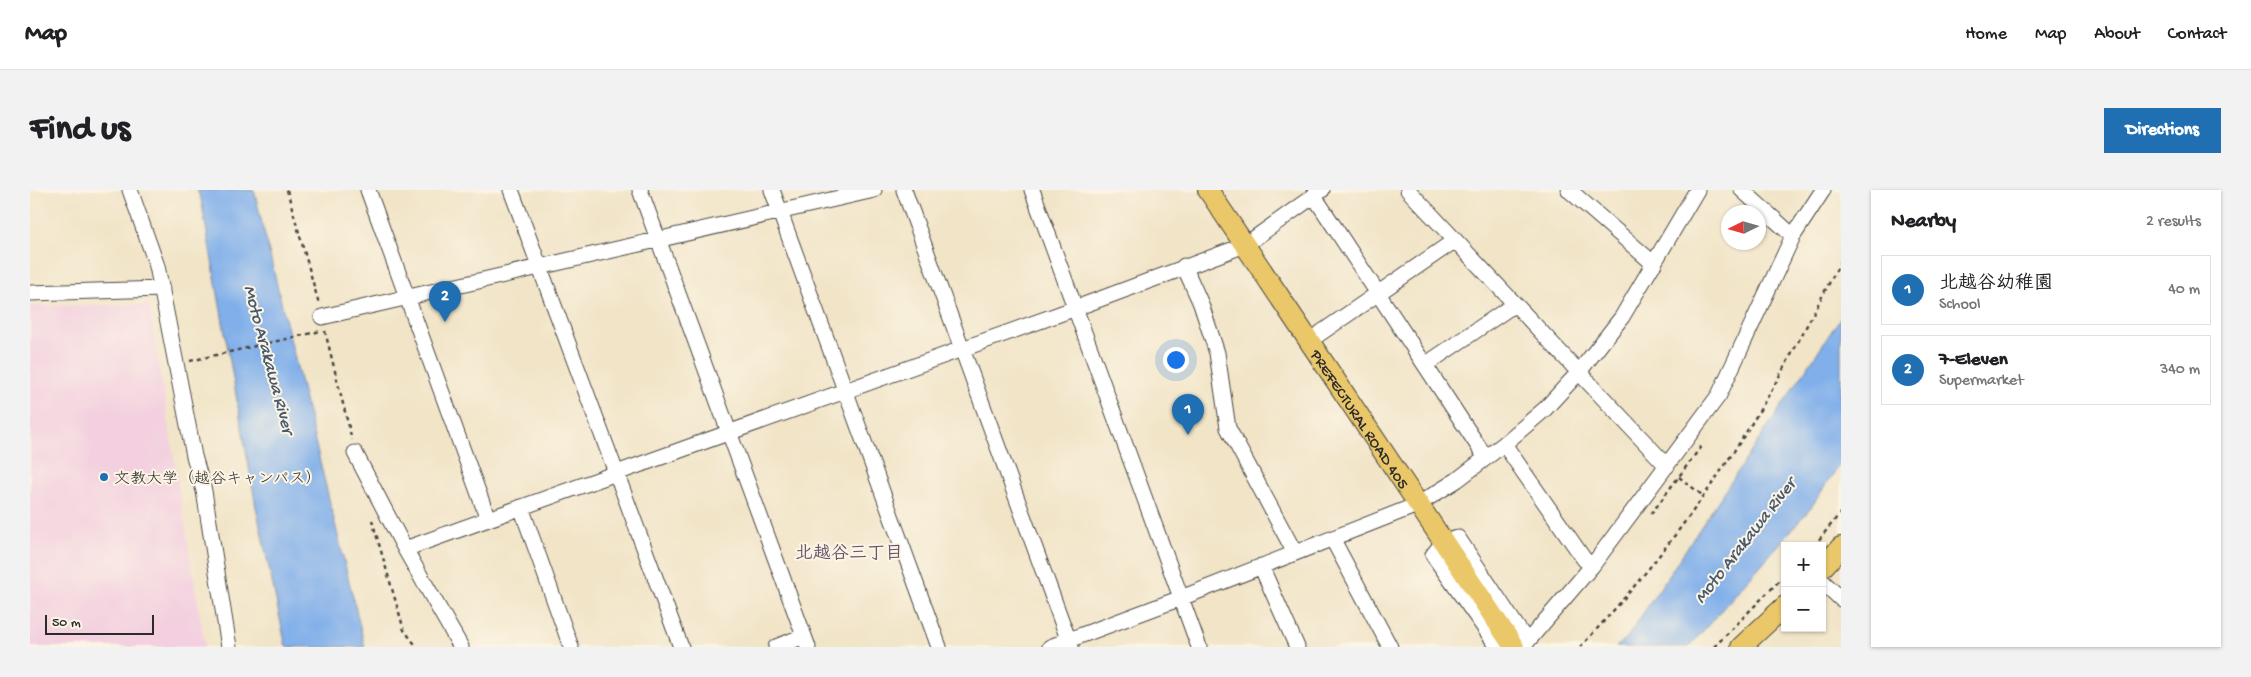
<!DOCTYPE html>
<html lang="en">
<head>
<meta charset="utf-8">
<style>
	body { margin:0; font-family:"Gochi Hand","Klee One",sans-serif; background:#f2f2f2; color:#202124 }
	.controls { position:absolute; right:15px; bottom:15px; display:grid; overflow:hidden; border-radius:0px; box-shadow:0 1px 4px #0004 }
	.controls button { width:45px; height:45px; display:grid; place-items:center; padding:0; border:0; border-bottom:1px solid #e0e0e0; background:#fff; color:#202124; font:25px sans-serif }
	.compass { position:absolute; left:1691px; top:15px; width:45px; height:45px; border-radius:50%; background:#fff; box-shadow:0 1px 4px #0004; rotate:265deg }
	.scale { position:absolute; left:15px; bottom:12px; width:109px; box-sizing:border-box; padding-left:5px; border:2px solid #2b2b2b; border-top:0; font-size:14px; line-height:18px; white-space:nowrap; color:#2b2b2b; -webkit-text-stroke:4px #fcf5e5; paint-order:stroke }
	.you { position:absolute; left:1145px; top:169px; width:18px; height:18px; margin:-12px; border:4px solid #fff; border-radius:50%; background:#1a73e8; box-shadow:0 0 0 8px #1a73e833 }
	.badge { display:grid; place-items:center; width:32px; height:32px; border-radius:50%; background:#1f6fb2; color:#fff; font-size:16px; font-weight:700 }
	.pin { position:absolute; translate:-50% -41px; filter:drop-shadow(0 1px 2px #0008) }
	.pin::after { content:''; position:absolute; top:26px; width:18px; height:15px; background:inherit; clip-path:polygon(0 0,100% 0,50% 100%) }
	.list { margin:0; padding:0; list-style:none }
	h2 { display:flex; justify-content:space-between; align-items:center; height:65px; margin:0; padding:0 20px; font-size:21px }
	h2 small { font-size:16px; font-weight:400; color:#757577 }
	.list li { display:grid; grid-template-columns:32px 1fr auto; gap:15px; align-items:center; box-sizing:border-box; height:70px; margin:0 10px 10px; padding:0 10px; border:1px solid #e0e0e0; border-radius:0px }
	.list b { display:block; font-size:19px; white-space:nowrap }
	.list p { margin:0; font-size:16px; white-space:nowrap; color:#757577 }
	.list em { font-size:16px; font-style:normal; color:#757577 }
	.map { position:relative; flex:none; width:1811px; height:457px; overflow:hidden; border-radius:0px }
	header { display:flex; align-items:center; gap:30px; box-sizing:border-box; height:70px; padding:0 25px; background:#fff; border-bottom:1px solid #e0e0e0 }
	header strong { font-size:24px }
	nav { display:flex; gap:28px; margin-inline-start:auto; font-size:18px }
	.intro { display:flex; align-items:center; justify-content:space-between; box-sizing:border-box; height:120px; padding:0 30px }
	h1 { margin:0; font-size:35px }
	.button { padding:12px 22px; border-radius:0px; background:#1f6fb2; color:#fff; font-size:18px; font-weight:700 }
	main { display:flex; gap:30px; padding:0 30px }
	aside { flex:1; background:#fff; border-radius:0px; box-shadow:0 1px 4px #0004 }
	.map>svg:first-child { display:block }
	.built { fill:#f3cfdf }
	.water { fill:#80afea; stroke:#566d8a }
	.lines { fill:none; stroke-linecap:round; stroke-linejoin:round }
	.minor-casing { stroke:#494742; stroke-width:17 }
	.major-casing { stroke:#494742; stroke-width:22 }
	.path { stroke:#494742; stroke-width:2.5; stroke-dasharray:4 4; stroke-linecap:butt }
	.minor { stroke:#fff; stroke-width:15 }
	.major { stroke:#eac769; stroke-width:20 }
	.poi-dot { fill:#1f6fb2; stroke:#fcf5e5; stroke-width:2 }
	.labels { text-anchor:middle; stroke-width:4; stroke-linejoin:round; paint-order:stroke }
	.street-label { font-size:16px; fill:#2b2b2b; stroke:#fcf5e5 }
	.poi-label { font-size:16px; fill:#2b2b2b; stroke:#fcf5e5; text-anchor:start }
	.water-label { font-size:18px; font-style:italic; fill:#49596e; stroke:#fcf5e5 }
	.neighbourhood-label { font-size:18px; font-weight:bold; fill:#68546a; stroke:#fcf5e5 }
</style>
</head>
<body>
<header>
<strong>Map</strong>
<nav><a>Home</a><a>Map</a><a>About</a><a>Contact</a></nav>
</header>
<div class="intro"><h1>Find us</h1><a class="button">Directions</a></div>
<main>
<div class="map">
<svg width="1811" height="457" viewBox="0 0 1811 457">
	<rect width="100%" height="100%" fill="#fcf5e5"/>
	<filter id="ink" filterUnits="userSpaceOnUse"><feTurbulence type="fractalNoise" baseFrequency=".02" numOctaves="2"/><feDisplacementMap in="SourceGraphic" scale="10" xChannelSelector="R" yChannelSelector="G"/><feConvolveMatrix kernelMatrix="1 2 1 2 8 2 1 2 1" color-interpolation-filters="sRGB"/></filter>
	<filter id="wash" filterUnits="userSpaceOnUse"><feTurbulence type="fractalNoise" baseFrequency=".0096" numOctaves="4" result="noise"/><feDisplacementMap in="SourceGraphic" scale="20" xChannelSelector="R" yChannelSelector="G"/><feGaussianBlur stdDeviation="1.12" result="paint"/><feColorMatrix in="noise" values="0 0 0 0 0 0 0 0 0 0 0 0 0 0 0 0 0 1.4 0 .05"/><feComposite in="paint" operator="in"/></filter>
	<g filter="url(#wash)">
		<rect width="100%" height="100%" fill="#f1e4c7"/>
		<path class="built" d="M119 115 175 457H0V116Z"/>
		<path class="water" d="M167 0H224L335 457H256L226 317 171 9Z
			M1811 127V272L1780 319 1659 457H1586L1596 449Z"/>
	</g>
	<g filter="url(#ink)">
		<g class="lines">
			<defs>
				<path id="minor" d="M100 0 127 76 164 266 174 301 199 457
					M338 0 458 329
					M481 0 651 457
					M610 0 778 457
					M742 0 909 457
					M874 0 1041 457
					M1002 0 1169 457
					M1378 0 1637 276
					M1539 0 1624 74
					M1712 0 1763 46
					M1284 6 1456 268
					M1154 76 1171 114 1187 163 1198 238 1265 363
					M0 103 132 99
					M292 127 844 0
					M1279 151 1424 51
					M1395 175 1485 114
					M1474 254 1554 369 1562 376
					M325 263 375 359 431 457
					M491 317 541 457
					M1302 348 1360 457
					M375 359 1046 118 1215 55 1292 0
					M1231 376 1267 457
					M1792 391 1811 409
					M746 457 774 446
					M1020 457 1151 408 1387 315 1427 290 1474 254 1515 219 1549 182 1592 127 1667 0
					M1468 457 1403 365 1413 352 1428 348 1497 452 1562 376 1689 205 1763 46 1793 0"/>
				<g id="major">
					<path id="s1" d="M1178 0 1484 457"/>
					<path d="M1792 378 1811 357"/>
					<path d="M1711 457 1755 416"/>
				</g>
			</defs>
			<use href="#minor" class="minor-casing"/>
			<use href="#major" class="major-casing"/>
			<path class="path" d="M257 0 289 114
				M295 141 322 250
				M160 171 291 141
				M1649 287 1672 305
				M1621 324 1673 254
				M342 330 374 440 387 457
				M1784 356 1811 322
				M1550 457C1615 389 1676 308 1725 228 1756 177 1783 123 1811 71
				M1684 457 1755 385"/>
			<use href="#minor" class="minor"/>
			<use href="#major" class="major"/>
		</g>
	</g>
	<circle class="poi-dot" cx="74" cy="287" r="5"/>
	<g class="labels">
		<g class="street-label">
			<text dy="6" stroke="none"><textPath href="#s1" startOffset="275">PREFECTURAL ROAD 405</textPath></text>
		</g>
		<g class="poi-label">
			<text x="84" y="293">文教大学（越谷キャンパス）</text>
		</g>
		<g class="water-label">
			<text transform="translate(240 169) rotate(75)" y="6">Moto Arakawa River</text>
			<text transform="translate(1714 350) rotate(-52)" y="6">Moto Arakawa River</text>
		</g>
		<g class="neighbourhood-label">
			<text x="819" y="368">北越谷三丁目</text>
		</g>
	</g>
</svg>
<div class="controls">
<button>+</button>
<button>−</button>
</div>
<svg class="compass" viewBox="-18 -18 36 36"><path d="M0-13l5 13h-10z" fill="#e53935"/><path d="M0 13l5-13h-10z" fill="#757577"/></svg>
<div class="scale">50 m</div>
<div class="you"></div>
<div class="pin badge" style="left:1158px;top:245px">1</div>
<div class="pin badge" style="left:415px;top:132px">2</div>
</div>
<aside>
<h2>Nearby<small>2 results</small></h2>
<ul class="list">
<li><span class="badge">1</span><div><b>北越谷幼稚園</b><p>School</p></div><em>40 m</em></li>
<li><span class="badge">2</span><div><b>7-Eleven</b><p>Supermarket</p></div><em>340 m</em></li>
</ul>
</aside>
</main>
</body>
</html>
